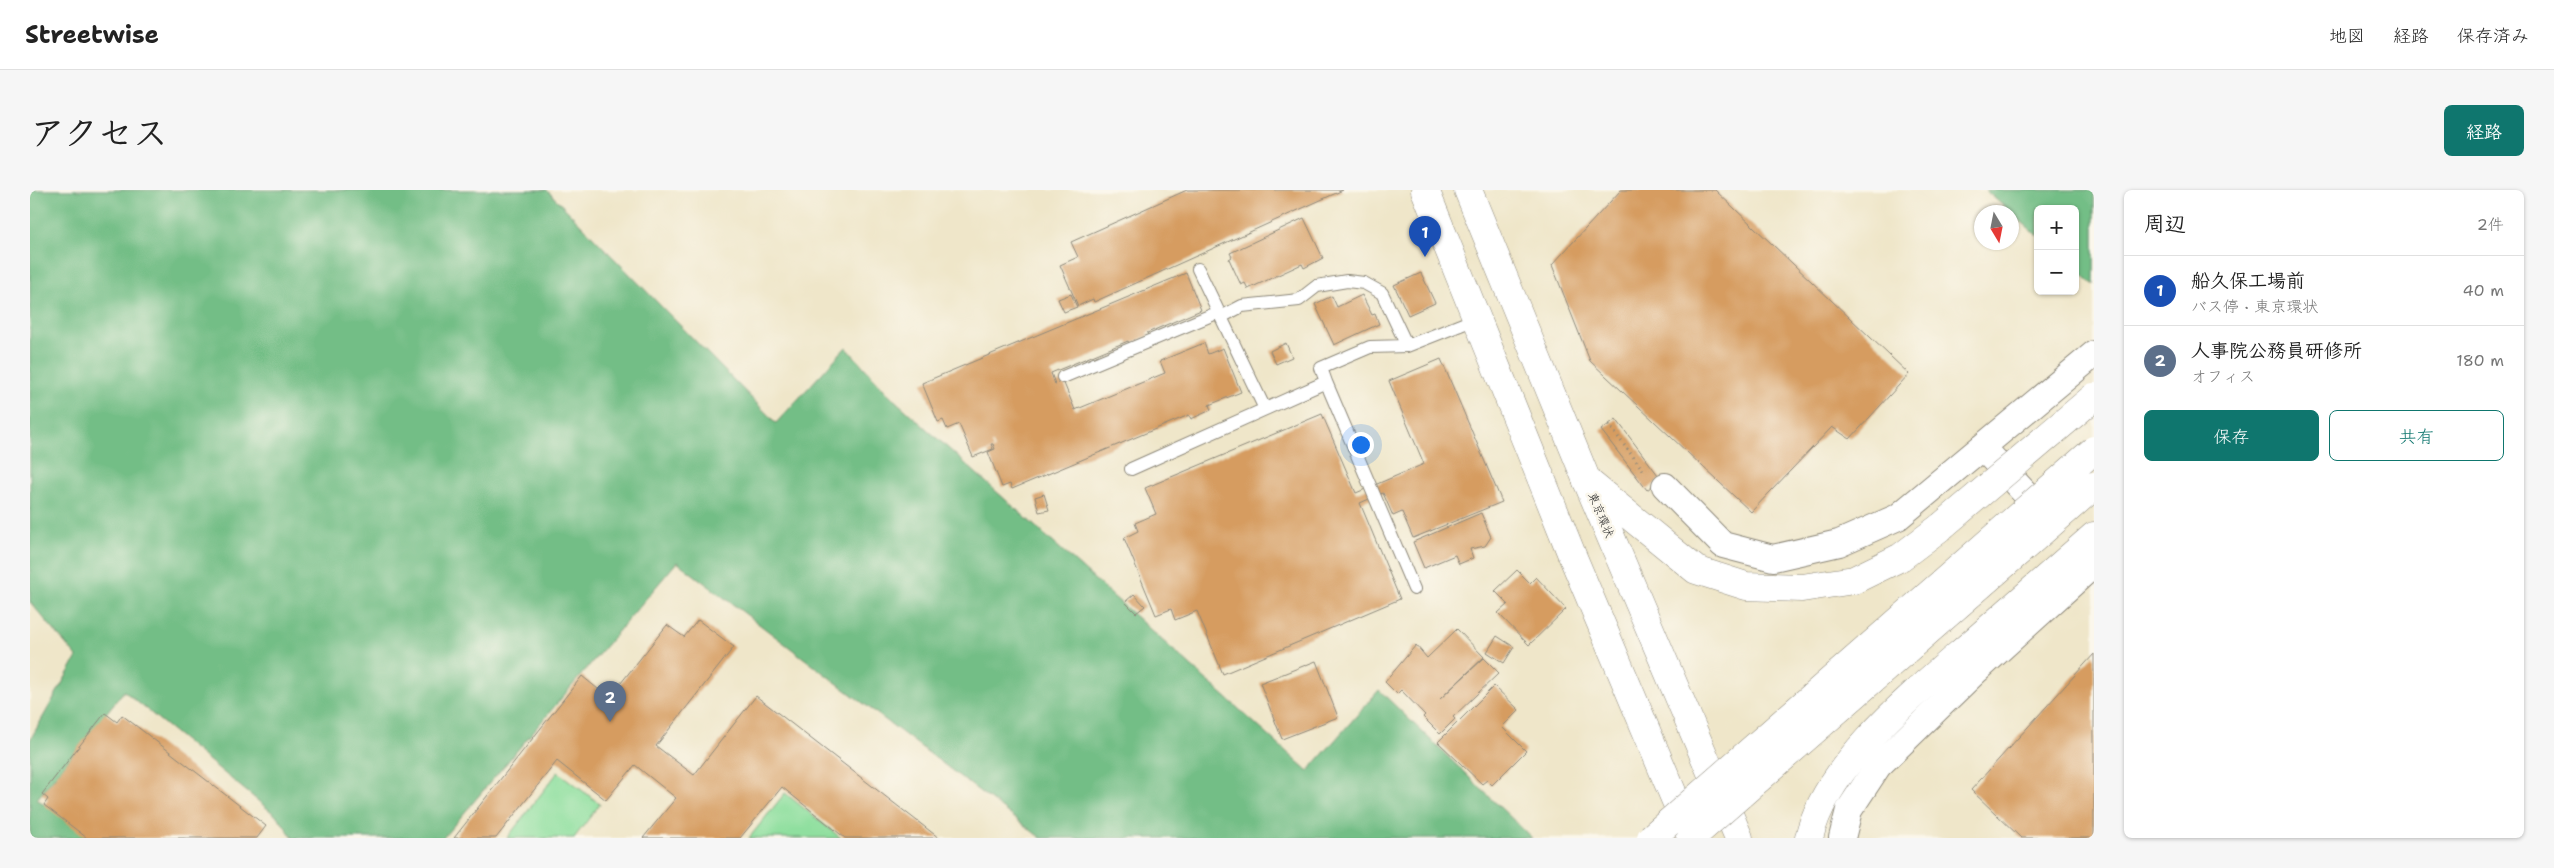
<!DOCTYPE html>
<html lang="ja">
<head>
<meta charset="utf-8">
<style>
	body { margin:0; font-family:"Shantell Sans","Klee One",sans-serif; background:#f6f6f6; color:#222 }
	.controls { position:absolute; right:15px; top:15px; display:grid; overflow:hidden; border-radius:8px; box-shadow:0 1px 4px #0004 }
	.controls button { width:45px; height:45px; display:grid; place-items:center; padding:0; border:0; border-bottom:1px solid #e0e0e0; background:#fff; color:#222; font:25px sans-serif }
	.compass { position:absolute; left:1944px; top:15px; width:45px; height:45px; border-radius:50%; background:#fff; box-shadow:0 1px 4px #0004; rotate:170deg }
	.you { position:absolute; left:1330px; top:254px; width:18px; height:18px; margin:-12px; border:4px solid #fff; border-radius:50%; background:#1a73e8; box-shadow:0 0 0 8px #1a73e833 }
	.badge { display:grid; place-items:center; width:32px; height:32px; border-radius:50%; background:#0f766e; color:#fff; font-size:16px; font-weight:700 }
	.pin { position:absolute; translate:-50% -41px; filter:drop-shadow(0 1px 2px #0008) }
	.pin::after { content:''; position:absolute; top:26px; width:18px; height:15px; background:inherit; clip-path:polygon(0 0,100% 0,50% 100%) }
	.list { margin:0; padding:0; list-style:none }
	h2 { display:flex; justify-content:space-between; align-items:center; height:65px; margin:0; padding:0 20px; font-size:21px }
	h2 small { font-size:16px; font-weight:400; color:#767676 }
	.list li { display:grid; grid-template-columns:32px 1fr auto; gap:15px; align-items:center; box-sizing:border-box; height:70px; padding:0 20px; border-top:1px solid #e0e0e0 }
	.list b { display:block; font-size:19px; white-space:nowrap }
	.list p { margin:0; font-size:16px; white-space:nowrap; color:#767676 }
	.list em { font-size:16px; font-style:normal; color:#767676 }
	.actions { display:flex; gap:10px; padding:15px 20px }
	.actions a { flex:1; padding:11px 0; border:1px solid #0f766e; border-radius:8px; text-align:center; font-size:18px; color:#0f766e }
	.actions .main { background:#0f766e; color:#fff }
	.map { position:relative; flex:none; width:2064px; height:648px; overflow:hidden; border-radius:8px }
	header { display:flex; align-items:center; gap:30px; box-sizing:border-box; height:70px; padding:0 25px; background:#fff; border-bottom:1px solid #e0e0e0 }
	header strong { font-size:24px }
	nav { display:flex; gap:28px; margin-inline-start:auto; font-size:18px }
	.intro { display:flex; align-items:center; justify-content:space-between; box-sizing:border-box; height:120px; padding:0 30px }
	h1 { margin:0; font-size:35px }
	.button { padding:12px 22px; border-radius:8px; background:#0f766e; color:#fff; font-size:18px; font-weight:700 }
	main { display:flex; gap:30px; padding:0 30px }
	aside { flex:1; background:#fff; border-radius:8px; box-shadow:0 1px 4px #0004 }
	.map>svg:first-child { display:block }
	.green { fill:#8fdf9f; stroke:#5d8565 }
	.forest { fill:#73be86; stroke:#4f7458 }
	.building { fill:#d69c61 }
	.lines { fill:none; stroke-linecap:round; stroke-linejoin:round }
	.service-casing { stroke:#8d887a; stroke-width:14 }
	.minor-casing { stroke:#8d887a; stroke-width:28 }
	.trunk-casing { stroke:#8d887a; stroke-width:29 }
	.motorway-casing { stroke:#8d887a; stroke-width:29 }
	.path { stroke:#8d887a; stroke-width:3; stroke-dasharray:1 4; stroke-linecap:butt }
	.service { stroke:#fff; stroke-width:12 }
	.minor { stroke:#fff; stroke-width:26 }
	.trunk { stroke:#fff; stroke-width:28 }
	.motorway { stroke:#fff; stroke-width:28 }
	.motorway-bridge-casing { stroke:#8d887a; stroke-width:29; stroke-linecap:butt }
	.motorway-bridge { stroke:#fff; stroke-width:28 }
	.labels { text-anchor:middle; stroke-width:5; stroke-linejoin:round; paint-order:stroke }
	.street-label { font-size:12px; fill:#2b2b2b; stroke:#fbf7ec }
</style>
</head>
<body>
<header>
<strong>Streetwise</strong>
<nav><a>地図</a><a>経路</a><a>保存済み</a></nav>
</header>
<div class="intro"><h1>アクセス</h1><a class="button">経路</a></div>
<main>
<div class="map">
<svg width="2064" height="648" viewBox="0 0 2064 648">
	<rect width="100%" height="100%" fill="#fbf7ec"/>
	<filter id="ink" filterUnits="userSpaceOnUse"><feTurbulence type="fractalNoise" baseFrequency=".02" numOctaves="2"/><feDisplacementMap in="SourceGraphic" scale="10" xChannelSelector="R" yChannelSelector="G"/><feConvolveMatrix kernelMatrix="1 2 1 2 8 2 1 2 1" color-interpolation-filters="sRGB"/></filter>
	<filter id="wash" filterUnits="userSpaceOnUse"><feTurbulence type="fractalNoise" baseFrequency=".0096" numOctaves="4" result="noise"/><feDisplacementMap in="SourceGraphic" scale="20" xChannelSelector="R" yChannelSelector="G"/><feGaussianBlur stdDeviation="1.12" result="paint"/><feColorMatrix in="noise" values="0 0 0 0 0 0 0 0 0 0 0 0 0 0 0 0 0 1.4 0 .05"/><feComposite in="paint" operator="in"/></filter>
	<g filter="url(#wash)">
		<rect width="100%" height="100%" fill="#efe6c9"/>
		<path class="green" d="M528 582 570 614 544 648H477Z
			M755 603 811 648H719Z"/>
		<path class="forest" d="M0 0H517L746 233 816 157 860 206 1278 581 1349 500 1502 648H1011L647 372 413 648H263L249 628 94 501 7 609 62 648H0V550L47 467 0 412Z
			M1955 0H2064V95L2045 78V19H2008V46Z"/>
		<g id="blocks">
			<path class="building" d="M1157 0H1313L1064 112 1063 109 1048 116 1030 75 1048 67 1041 52Z
				M1591 0H1685L1879 184 1820 249 1802 237 1721 322 1560 171 1522 75Z
				M1274 28 1293 68 1274 78 1272 74 1218 99 1215 93 1211 95 1199 69 1202 67 1200 63Z
				M1156 83 1171 120 1117 143 1118 146 1099 154 1098 151 1021 183 1025 194 1033 191 1045 220 1135 183 1130 171 1174 153 1178 164 1193 158 1211 202 1179 215 1181 220 1161 229 1159 225 982 299 980 294 972 297 958 262 965 259 963 254H961L963 259 943 267 929 234 917 239 913 230 908 232 892 193Z
				M1391 83 1405 113 1378 125 1364 95Z
				M1041 104 1047 117 1034 122 1028 109Z
				M1332 105 1342 125 1345 124 1349 134 1304 155 1285 114 1302 106 1307 117Z
				M1256 153 1262 167 1246 174 1240 161Z
				M1411 169 1472 312 1383 348 1372 322 1363 326 1353 303 1330 313 1370 409 1193 484 1167 421 1145 430 1141 419 1126 425 1094 348 1108 341 1105 333 1126 324 1115 298 1292 224 1326 303 1394 274 1359 191Z
				M1586 229 1631 289 1617 300 1571 240Z
				M1014 304 1019 320 1009 322 1005 307Z
				M1451 323 1461 347 1455 356 1440 359 1443 368 1429 374 1425 365 1394 378 1383 352Z
				M1487 380 1500 393 1506 387 1536 419 1499 455 1468 423 1478 414 1465 401Z
				M1104 404 1115 416 1106 423 1095 412Z
				M668 430 704 457 626 556 664 585 726 506 909 648H815L752 597 710 648H613L646 608 605 575 576 610 527 571 466 648H424L552 486 579 508 637 435 654 447Z
				M1427 439 1454 467 1410 509 1454 468 1469 483 1423 527 1425 529 1410 544 1393 527 1395 525 1371 500 1367 504 1355 492 1386 455 1397 468Z
				M1467 446 1484 457 1474 473 1457 462Z
				M2064 464V648H1991L1941 600Z
				M1286 471 1308 527 1252 549 1230 493Z
				M1464 496 1489 520 1472 537 1496 561 1462 595 1457 590 1452 594 1408 552Z
				M75 523 87 532 92 525 236 636 227 648H57L14 615 18 609 12 604Z"/>
		</g>
	</g>
	<g filter="url(#ink)">
		<use href="#blocks" fill-opacity="0" stroke="#8d887a" stroke-width="1"/>
		<g class="lines">
			<defs>
				<path id="service" d="M1168 79 1235 219
					M1191 127 1212 116 1269 110 1287 96 1317 91 1334 93 1352 103 1377 156
					M1033 187 1189 122
					M1296 192 1384 399
					M1101 279 1296 192 1291 178 1340 157 1377 156 1448 128"/>
				<path id="minor" d="M1952 257 2010 319
					M1635 296 1693 355 1743 368 1809 353 1868 327 2064 164
					M1812 648 1819 620 1848 576 1947 480 2064 374"/>
				<path id="trunk" d="M1395 0 1542 365 1659 642
					M1438 0 1557 291 1709 648"/>
				<path id="motorway" d="M1557 291 1666 380 1716 396 1772 398 1824 390 1871 367 1912 336
					M1779 648C1796 572 1891 498 1947 449 1986 415 2025 380 2064 346"/>
			</defs>
			<use href="#service" class="service-casing"/>
			<use href="#minor" class="minor-casing"/>
			<use href="#trunk" class="trunk-casing"/>
			<use href="#motorway" class="motorway-casing"/>
			<path class="path" d="M1579 235 1613 280"/>
			<use href="#service" class="service"/>
			<use href="#minor" class="minor"/>
			<use href="#trunk" class="trunk"/>
			<use href="#motorway" class="motorway"/>
			<defs>
				<path id="motorway-bridge" d="M1912 336 2064 207
					M1621 648 2064 260
					M1661 648 2064 296"/>
			</defs>
			<use href="#motorway-bridge" class="motorway-bridge-casing"/>
			<use href="#motorway-bridge" class="motorway-bridge"/>
		</g>
	</g>
	<g class="labels">
		<g class="street-label">
			<text transform="translate(1571 325) rotate(67)" y="4">東京環状</text>
		</g>
	</g>
</svg>
<div class="controls">
<button>+</button>
<button>−</button>
</div>
<svg class="compass" viewBox="-18 -18 36 36"><path d="M0-13l5 13h-10z" fill="#e53935"/><path d="M0 13l5-13h-10z" fill="#767676"/></svg>
<div class="you"></div>
<div class="pin badge" style="left:1395px;top:67px;background:#1a4fb4">1</div>
<div class="pin badge" style="left:580px;top:532px;background:#5c6f8a">2</div>
</div>
<aside>
<h2>周辺<small>2件</small></h2>
<ul class="list">
<li><span class="badge" style="background:#1a4fb4">1</span><div><b>船久保工場前</b><p>バス停 · 東京環状</p></div><em>40 m</em></li>
<li><span class="badge" style="background:#5c6f8a">2</span><div><b>人事院公務員研修所</b><p>オフィス</p></div><em>180 m</em></li>
</ul>
<div class="actions"><a class="main">保存</a><a>共有</a></div>
</aside>
</main>
</body>
</html>
